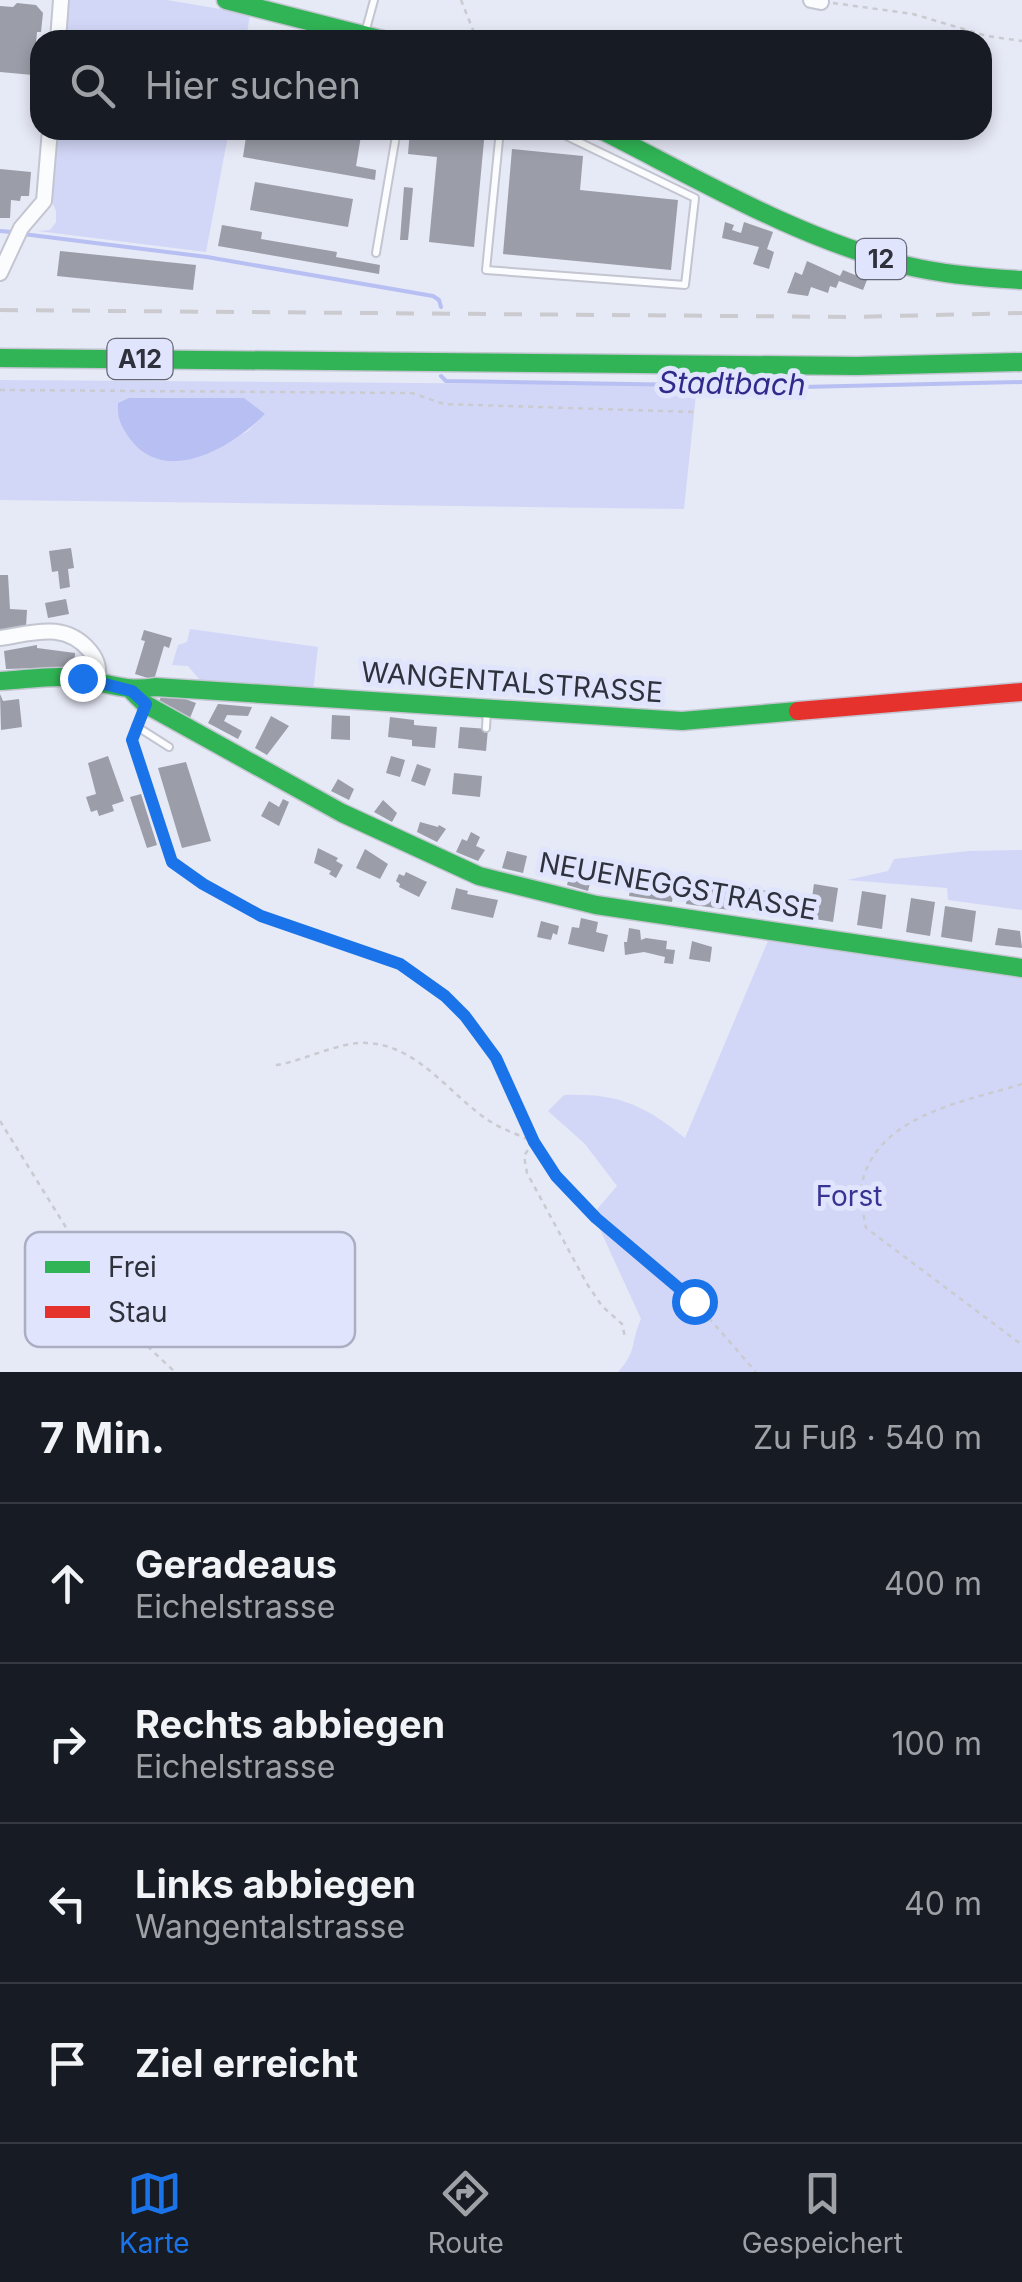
<!DOCTYPE html>
<html lang="de">
<head>
<meta charset="utf-8">
<style>
	body { margin:0; font-family:Inter,sans-serif; background:#20242c; color:#f1f3f6 }
	.stop { position:absolute; width:30px; height:30px; margin:-22px; border:8px solid #1a73e8; border-radius:50%; background:#fff }
	.stop.end { background:#1a73e8; border-color:#fff; box-shadow:0 2px 10px #0008 }
	.list { margin:0; padding:0; list-style:none }
	h2 { display:flex; justify-content:space-between; align-items:center; height:130px; margin:0; padding:0 40px; font-size:42px }
	h2 small { font-size:32px; font-weight:400; color:#9ea1a6 }
	.list li { display:grid; grid-template-columns:65px 1fr auto; gap:30px; align-items:center; box-sizing:border-box; height:160px; padding:0 40px; border-top:2px solid #363941 }
	.list b { display:block; font-size:38px; white-space:nowrap }
	.list p { margin:0; font-size:32px; white-space:nowrap; color:#9ea1a6 }
	.list em { font-size:32px; font-style:normal; color:#9ea1a6 }
	.icon { flex:none; width:55px; height:55px; fill:none; stroke:currentColor; stroke-width:2; stroke-linecap:round; stroke-linejoin:round }
	.map { position:relative; flex:none; width:1022px; height:1372px; overflow:hidden }
	.search { position:absolute; background:#171b24; box-shadow:0 5px 15px #0003; left:30px; right:30px; top:30px; height:110px; display:flex; align-items:center; gap:25px; box-sizing:border-box; padding:0 35px; border-radius:30px; color:#9ea1a6; font-size:38px }
	.sheet { height:770px; background:#171b24 }
	nav { display:flex; justify-content:space-around; align-items:center; box-sizing:border-box; height:140px; border-top:2px solid #363941; background:#171b24; font-size:28px; color:#9ea1a6 }
	nav a { display:grid; justify-items:center; gap:5px }
	nav .on { color:#1a73e8 }
	.map>svg:first-child { display:block }
	.green { fill:#d3d7f7; fill-rule:evenodd }
	.water { fill:#b8bff2 }
	.lines { fill:none; stroke-linecap:round; stroke-linejoin:round }
	.stream { stroke:#b8bff2; stroke-width:4 }
	.building { fill:#9b9da8 }
	.lane-casing { stroke:#c3c5d0; stroke-width:10 }
	.street-casing { stroke:#c3c5d0; stroke-width:18 }
	.fast-casing { stroke:#c3c5d0; stroke-width:21 }
	.jam-casing { stroke:#c3c5d0; stroke-width:21 }
	.path { stroke:#cacbd0; stroke-width:2.5; stroke-dasharray:5 5; stroke-linecap:butt }
	.lane { stroke:#fbfcfe; stroke-width:6 }
	.street { stroke:#fbfcfe; stroke-width:14 }
	.fast { stroke:#30b455; stroke-width:18 }
	.jam { stroke:#e5322d; stroke-width:18 }
	.rail { stroke:#cbcbcf; stroke-width:4; stroke-dasharray:18 18; stroke-linecap:butt }
	.route { stroke:#1a73e8; stroke-width:12 }
	.labels { text-anchor:middle; stroke-width:10; stroke-linejoin:round; paint-order:stroke }
	.shield { fill:#e0e4fc; stroke:#646776; stroke-width:2.5 }
	.shield-label { font-size:25px; font-weight:bold; fill:#2f313d }
	.street-label { font-size:28px; fill:#2f313d; stroke:#e0e4fc }
	.park-label { font-size:28px; fill:#383494; stroke:#e0e4fc }
	.water-label { font-size:30px; font-style:italic; fill:#312a8a; stroke:#e0e4fc }
	.key { fill:#e0e4fc; stroke:#abaec3; stroke-width:2.5 }
	.key-label { font-size:28px; fill:#2f313d }
</style>
</head>
<body>
<div class="map">
<svg width="1022" height="1372" viewBox="0 0 1022 1372">
	<rect width="100%" height="100%" fill="#e6e9f6"/>
	<path class="green" d="M69 0H167L250 14 246 40H63Z
		M55 130H229L206 252 38 231 50 230 56 222V211L51 199Z
		M0 380 697 385 684 509 0 500ZM129 398 265 414 248 431 210 453Z
		M190 629 318 647 313 692 204 685 188 666 172 665 178 645 187 642Z
		M1022 850V910L948 900 947 888 847 880 888 871 894 859 969 851Z
		M770 936 1022 974V1372H618C638 1350 630 1343 641 1319L593 1214 617 1186 585 1144 548 1111 564 1095C618 1093 644 1105 685 1138Z"/>
	<path class="water" d="M129 398H244L265 414C233 447 166 487 130 439 121 426 117 419 118 403Z"/>
	<g class="lines">
		<path class="stream" d="M0 231 12 232
			M23 234 207 257 433 296 439 300 441 307
			M441 376 446 381 802 387 1022 382"/>
	</g>
	<path class="building" d="M17 3 36 5 43 13 41 32H37L33 75 0 72V6L13 7Z
		M247 130H362L356 166 376 170 375 180 243 157Z
		M410 130H485L474 247 429 242 437 157 408 154Z
		M512 149 583 156 580 190 678 200 671 270 503 254Z
		M0 169 31 172 29 196H21L20 201 11 200 10 218H0Z
		M255 182 353 199 348 227 250 210Z
		M404 187 413 188 408 240H400Z
		M725 222 734 225 732 230 741 233 744 222 773 232 767 249 774 252 769 269 753 264 759 247 722 238Z
		M222 225 262 232 261 239 337 252 336 257 380 265 379 274 218 246Z
		M60 251 196 265 193 290 57 276Z
		M807 261 840 276 843 270 867 280 863 290 839 281 836 288 830 286 828 293 811 287 808 296 787 293 795 272 802 275Z
		M71 548 74 568 68 569 70 587 60 589 58 571 52 572 49 551Z
		M0 575H8L10 609 27 610 26 627 0 631Z
		M66 599 69 614 48 618 45 603Z
		M144 630 172 638 169 648 164 646 154 680 135 674 145 641 141 640Z
		M37 645V648L75 653 74 667 6 669 4 651Z
		M164 691 196 703 190 718 158 703Z
		M0 694 3 701 19 699 22 727 1 730Z
		M218 704 252 707 248 716 227 715 224 721 242 731 238 739 208 723Z
		M332 715 350 716V740L331 739Z
		M271 716 289 726 267 755 255 748Z
		M390 717 414 720V725L437 727 435 748 412 746V740L388 737Z
		M460 727 488 729 486 751 458 748Z
		M108 756 124 801 112 805 114 811 99 816 97 810 91 812 86 797 96 794 88 763Z
		M391 756 405 760 400 777 386 773Z
		M186 762 211 841 182 848 158 768Z
		M417 764 431 769 425 786 411 781Z
		M454 773 482 776 480 797 452 794Z
		M338 779 354 789 349 800 331 791Z
		M141 794 157 845 147 848 130 797Z
		M283 799 289 802 279 826 261 816 269 801 279 807Z
		M383 800 397 813 392 822 374 812Z
		M420 822 438 827 439 825 446 829 437 842 417 832Z
		M471 832 480 837 476 846 485 850 478 861 456 852 462 839 467 841Z
		M318 848 338 858 336 861 343 865 336 878 329 874 331 871 314 863Z
		M365 849 388 864 380 879 356 868Z
		M507 851 527 856 523 873 502 868Z
		M406 872 427 882 419 897 399 887 400 884 396 881 399 874 404 876Z
		M570 873 591 879 588 891 567 885Z
		M632 874 675 880 672 902 629 896Z
		M689 882 733 889 730 910 686 904Z
		M814 884 838 888 833 922 809 918Z
		M456 888 468 891 467 894 498 900 493 918 451 909Z
		M747 888 791 894 788 915 744 908Z
		M862 891 886 895 882 929 857 925Z
		M911 898 935 902 930 936 906 932Z
		M945 906 976 911 972 942 941 937Z
		M581 918 598 922 596 932 608 935 604 952 568 944 572 927 579 928Z
		M541 921 559 926 557 935 553 933 551 940 537 937Z
		M629 928 640 930 641 940 646 938 667 941 666 949 675 950 673 964 664 963 665 957 644 952 625 955 624 942H627Z
		M998 928 1020 931 1022 948 995 945Z
		M692 941 712 947 710 962 689 959Z"/>
	<g class="lines">
		<defs>
			<path id="lane" d="M365 33 374 0
				M500 130 486 270 685 285 695 198 554 130
				M376 253 397 130
				M136 726 169 747
				M486 728 487 710"/>
			<path id="street" d="M811 0 821 2
				M58 40 61 0
				M0 273 21 228 44 201 50 130
				M0 638C34 633 65 621 90 651 98 661 99 668 98 681"/>
			<path id="fast" d="M226 0 383 40
				M601 130C700 180 799 239 908 266 946 275 984 278 1022 280
				M0 358 857 366 1022 362
				M0 681C22 680 44 676 66 677 100 679 121 693 155 687L682 721 798 711
				M132 691 145 704 342 813 479 876 596 905 1022 968"/>
			<path id="jam" d="M798 711 1022 692"/>
		</defs>
		<use href="#lane" class="lane-casing"/>
		<use href="#street" class="street-casing"/>
		<use href="#fast" class="fast-casing"/>
		<use href="#jam" class="jam-casing"/>
		<path class="path" d="M461 0 477 40
			M833 3 913 14 987 36 1022 41
			M0 390 412 393 444 404 693 412
			M134 736 135 751 173 862 203 884 261 916 400 964 445 996 465 1016 496 1058 533 1142 557 1176 596 1218 694 1301 756 1372
			M276 1065C304 1061 340 1041 367 1043 419 1045 451 1097 491 1122 504 1130 520 1135 533 1142L524 1156 527 1173 587 1284 602 1306 622 1324 625 1337
			M1022 1084C963 1102 872 1116 861 1189 860 1200 864 1216 866 1228L1022 1345
			M0 1121 129 1329 175 1372"/>
		<use href="#lane" class="lane"/>
		<use href="#street" class="street"/>
		<use href="#fast" class="fast"/>
		<use href="#jam" class="jam"/>
		<path class="rail" d="M0 310 852 317 1022 313"/>
	</g>
	<g class="lines">
		<path class="route" d="M82 678 132 691 146 704 132 740 172 862 203 884 261 916 400 964 445 996 465 1016 496 1058 534 1142 556 1176 596 1218 694 1301"/>
	</g>
	<g class="labels">
		<g class="shield">
			<rect x="856" y="239" width="50" height="40" rx="8"/>
			<rect x="107.5" y="339" width="65" height="40" rx="8"/>
		</g>
		<g class="shield-label">
			<text x="881" y="268">12</text>
			<text x="140" y="368">A12</text>
		</g>
		<g class="street-label">
			<text transform="translate(512 682) rotate(4)" y="10">WANGENTALSTRASSE</text>
			<text transform="translate(678 886) rotate(10)" y="10">NEUENEGGSTRASSE</text>
		</g>
		<g class="park-label">
			<text x="849" y="1206">Forst</text>
		</g>
		<g class="water-label">
			<text transform="translate(732 384) rotate(1)" y="10">Stadtbach</text>
		</g>
	</g>
	<rect x="25" y="1232" width="330" height="115" rx="15" class="key"/>
	<rect x="45" y="1261" width="45" height="12" fill="#30b455"/>
	<rect x="45" y="1306" width="45" height="12" fill="#e5322d"/>
	<g class="key-label">
		<text x="108" y="1277">Frei</text>
		<text x="108" y="1322">Stau</text>
	</g>
</svg>
<div class="stop" style="left:694px;top:1301px"></div>
<div class="stop end" style="left:82px;top:678px"></div>
<div class="search"><svg class="icon" aria-label="search" viewBox="0 0 24 24"><circle cx="10" cy="10" r="6"/><path d="M15 15l6 6"/></svg>Hier suchen</div>
</div>
<section class="sheet">
<h2>7 Min.<small>Zu Fuß · 540 m</small></h2>
<ul class="list">
<li><svg class="icon" aria-label="ahead" viewBox="0 0 24 24"><path d="M12 20V5M6 11l6-6 6 6"/></svg><div><b>Geradeaus</b><p>Eichelstrasse</p></div><em>400 m</em></li>
<li><svg class="icon" aria-label="right" viewBox="0 0 24 24"><path d="M7 20v-9h11M14 6l5 5-5 5"/></svg><div><b>Rechts abbiegen</b><p>Eichelstrasse</p></div><em>100 m</em></li>
<li><svg class="icon" aria-label="left" viewBox="0 0 24 24"><path d="M17 20v-9H6M10 6l-5 5 5 5"/></svg><div><b>Links abbiegen</b><p>Wangentalstrasse</p></div><em>40 m</em></li>
<li><svg class="icon" aria-label="arrive" viewBox="0 0 24 24"><path d="M6 21V4h12l-3 4 3 4H6"/></svg><div><b>Ziel erreicht</b></div></li>
</ul>
</section>
<nav>
<a class="on"><svg class="icon" aria-label="map" viewBox="0 0 24 24"><path d="M3 6l6-2 6 2 6-2v14l-6 2-6-2-6 2zM9 4v14M15 6v14"/></svg>Karte</a>
<a><svg class="icon" aria-label="directions" viewBox="0 0 24 24"><path d="M12 3l9 9-9 9-9-9zM9 14v-3h6M13 9l2 2-2 2"/></svg>Route</a>
<a><svg class="icon" aria-label="saved" viewBox="0 0 24 24"><path d="M7 4h10v16l-5-4-5 4z"/></svg>Gespeichert</a>
</nav>
</body>
</html>
